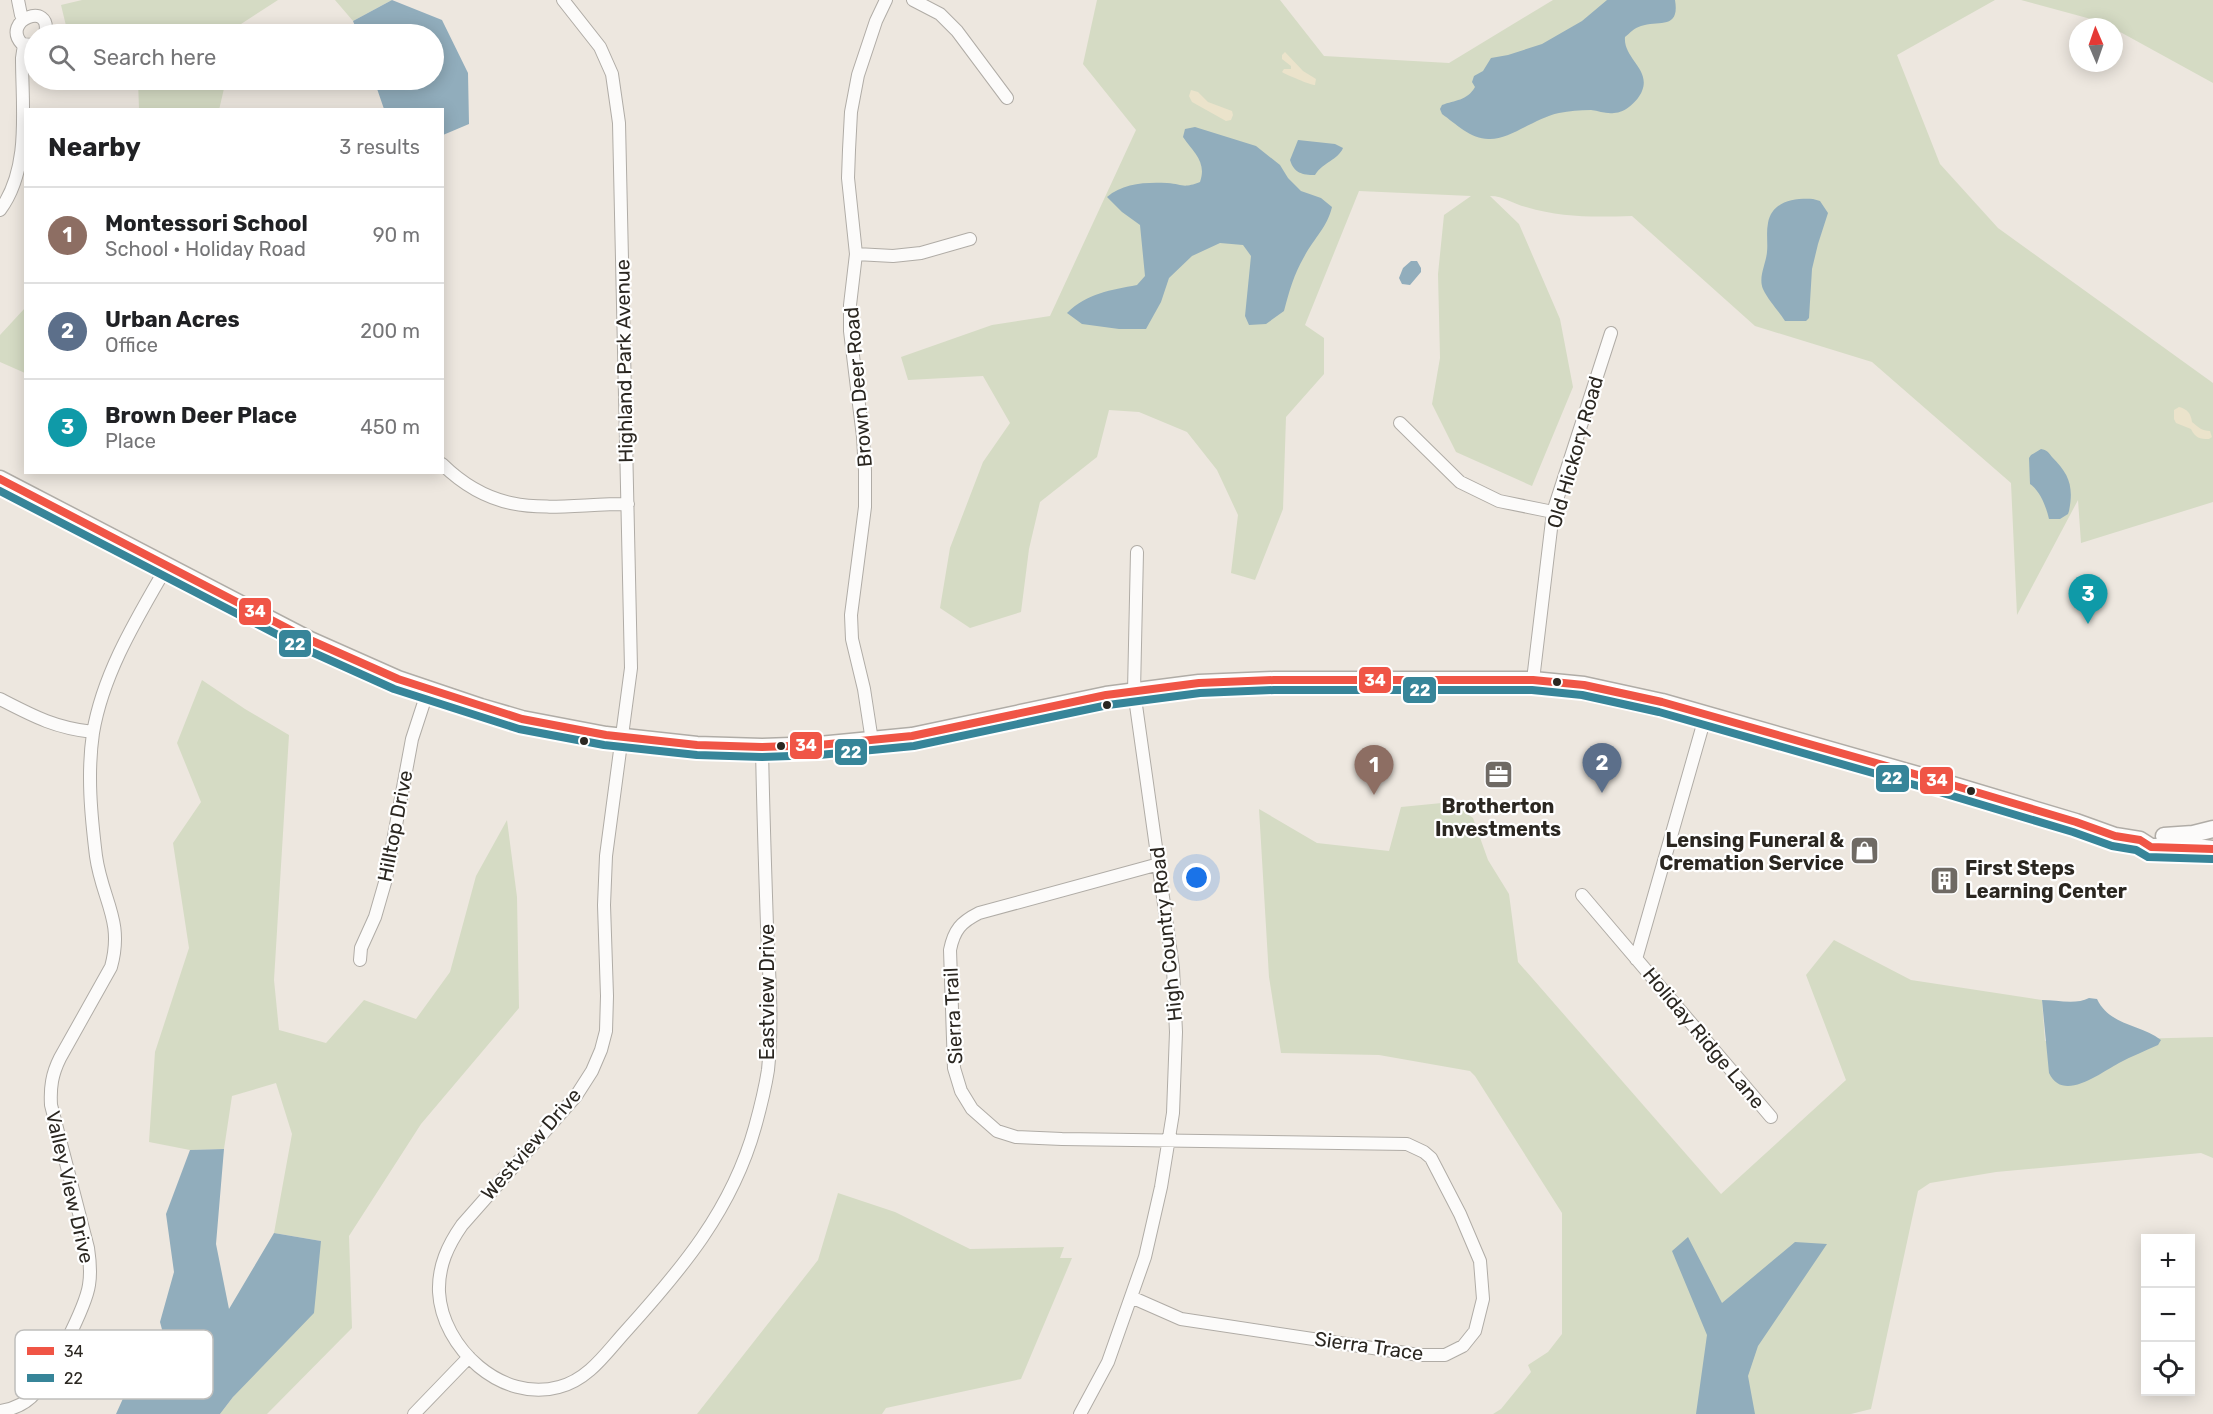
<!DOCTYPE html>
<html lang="en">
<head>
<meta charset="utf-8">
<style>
	body { margin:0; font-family:Rubik,sans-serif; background:#f6f6f6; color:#202124 }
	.controls { position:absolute; right:18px; bottom:18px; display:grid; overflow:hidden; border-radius:0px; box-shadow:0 3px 15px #0003 }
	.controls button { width:54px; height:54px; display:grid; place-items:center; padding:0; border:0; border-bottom:2px solid #e0e0e0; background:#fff; color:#202124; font:30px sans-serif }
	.compass { position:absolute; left:2069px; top:18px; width:54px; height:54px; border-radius:50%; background:#fff; box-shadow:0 3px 15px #0003; rotate:358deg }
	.you { position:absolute; left:1197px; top:878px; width:21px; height:21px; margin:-15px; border:4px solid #fff; border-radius:50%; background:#1a73e8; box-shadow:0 0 0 9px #1a73e833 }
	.badge { display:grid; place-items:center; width:39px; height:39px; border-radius:50%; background:#111827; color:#fff; font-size:20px; font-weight:700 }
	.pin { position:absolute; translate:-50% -50px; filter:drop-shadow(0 2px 3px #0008) }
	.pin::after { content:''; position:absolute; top:32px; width:21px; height:18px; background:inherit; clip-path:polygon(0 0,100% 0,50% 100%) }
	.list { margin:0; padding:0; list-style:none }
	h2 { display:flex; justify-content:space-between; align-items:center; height:78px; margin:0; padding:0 24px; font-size:26px }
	h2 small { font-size:20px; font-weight:400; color:#757577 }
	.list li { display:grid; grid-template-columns:39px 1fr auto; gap:18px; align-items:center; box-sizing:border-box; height:96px; padding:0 24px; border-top:2px solid #e0e0e0 }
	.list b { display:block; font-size:22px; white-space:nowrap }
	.list p { margin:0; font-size:20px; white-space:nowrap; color:#757577 }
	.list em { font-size:20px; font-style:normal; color:#757577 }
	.icon { flex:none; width:33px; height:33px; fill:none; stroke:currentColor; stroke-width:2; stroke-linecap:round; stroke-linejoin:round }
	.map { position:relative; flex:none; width:2213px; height:1414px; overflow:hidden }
	.search { position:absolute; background:#fff; box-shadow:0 3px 15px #0003; left:24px; top:24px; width:420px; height:66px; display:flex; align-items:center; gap:15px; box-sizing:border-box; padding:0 21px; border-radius:33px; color:#757577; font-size:22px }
	.panel { position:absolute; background:#fff; box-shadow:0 3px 15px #0003; left:24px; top:108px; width:420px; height:366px; border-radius:0px }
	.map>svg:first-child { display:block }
	.green { fill:#d5dbc4 }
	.sand { fill:#ebe3cb }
	.water { fill:#91adbc }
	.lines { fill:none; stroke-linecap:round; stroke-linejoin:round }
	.street-casing { stroke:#b0aca6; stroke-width:14 }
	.secondary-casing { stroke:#b0aca6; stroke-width:19 }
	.street { stroke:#fcfbfa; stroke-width:12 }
	.secondary { stroke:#fcfbfa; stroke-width:16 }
	.bus-1-casing { stroke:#fff; stroke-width:12 }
	.bus-2-casing { stroke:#fff; stroke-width:12 }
	.bus-1 { stroke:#f05546; stroke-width:8 }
	.bus-2 { stroke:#378599; stroke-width:8 }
	.bus-dot { fill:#2b2721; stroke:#fff; stroke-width:2 }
	.labels { text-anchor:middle; stroke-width:4.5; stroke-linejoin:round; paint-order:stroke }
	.street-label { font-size:20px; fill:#2b2721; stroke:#fff }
	.poi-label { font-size:20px; font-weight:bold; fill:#2b2721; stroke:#fff }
	.key { fill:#fff; stroke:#bfbebc; stroke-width:1.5 }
	.key-label { font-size:16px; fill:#2b2721 }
	.line-badge { stroke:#fff; stroke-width:2 }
	.badge-label { font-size:16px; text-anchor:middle; font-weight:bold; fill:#fff }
</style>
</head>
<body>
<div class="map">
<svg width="2213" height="1414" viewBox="0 0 2213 1414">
	<rect width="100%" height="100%" fill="#ede7df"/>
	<path class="green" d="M82 0H278L241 24 238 34H68L61 5Z
		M335 0H392L353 21Z
		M1097 0H1280L1324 56 1449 63 1553 0H1995L1897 55 1940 164 1998 228 2213 383V502L2081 543 2078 500 2017 615 2011 483 1872 362 1755 326 1632 216C1594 217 1563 218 1526 207 1513 204 1504 196 1490 196L1519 224 1560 319 1573 387 1532 486 1456 452 1432 404 1440 358 1438 274 1444 215 1471 196 1359 191 1305 325 1324 338V374L1286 417 1283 509 1255 580 1231 573 1238 515 1217 470 1187 432 1139 412 1109 410 1097 457 1040 502 1029 549 1021 612 970 628 940 608 950 548 983 462 1010 423 983 376 908 380 901 357 992 325 1050 316 1136 130 1083 64Z
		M2021 0H2213V83L2102 22Z
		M138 80H226L219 110 139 109Z
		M25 308V373L0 362V335Z
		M202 680 245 709 289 735 274 980 279 1030 326 1043 364 1000 416 1019 450 972 476 876 507 820 517 897 519 1008 421 1124 349 1236 352 1328 267 1414H220L233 1397 321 1241 274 1233 292 1134 276 1083 232 1096 224 1149 190 1150 149 1142 155 1052 189 948 173 843 201 802 177 743Z
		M1452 802 1473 818 1488 860 1509 894 1518 962 1721 1194 1846 1080 1806 975 1834 940 1911 980 2042 1000 2045 1041 2213 1037V1158L2201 1153 1996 1172 1930 1183 1918 1191 1871 1409 1851 1414H1493L1501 1409 1531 1372 1528 1365 1548 1352 1562 1334V1213L1475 1076 1470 1071 1379 1055 1281 1053 1269 977 1259 809 1317 843 1389 851 1401 807Z
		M838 1193 895 1212 970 1249 1064 1247 1060 1258H1072L1021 1379 886 1408 882 1414H697L818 1260Z"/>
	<path class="sand" d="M1285 52 1303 71 1316 79 1315 85C1310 85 1285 74 1282 72L1284 69H1291V66L1282 59V55Z
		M1191 90 1198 92 1208 102 1232 111 1233 115 1231 120 1226 121 1192 102 1189 96Z
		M2179 407C2187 409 2191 413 2192 422 2198 427 2202 431 2210 431L2212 437 2209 439C2200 439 2195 438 2191 429L2176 423 2174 419V410Z"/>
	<path class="water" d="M392 0 442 20 468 73 469 124 443 135 442 110 384 109 374 80H434V34H358L353 21Z
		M1607 0H1675C1680 30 1659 20 1641 26 1634 28 1630 33 1625 37 1623 58 1651 69 1642 91 1638 101 1625 113 1614 113 1606 114 1599 111 1591 110 1580 110 1569 111 1559 113 1535 118 1511 139 1490 139 1472 140 1456 124 1442 114L1440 109 1442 105C1455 100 1467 101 1475 87L1472 82 1474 76 1483 71 1491 58 1508 55 1542 44 1582 21Z
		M1195 127 1256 146 1280 165 1288 178 1301 191 1321 198 1332 207C1327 228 1314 238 1304 257 1294 274 1289 292 1284 311L1266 324 1249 325 1245 316 1251 256 1243 245 1220 243 1192 256 1169 278 1161 302 1146 329H1119L1082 324 1067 313C1087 293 1111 290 1137 285L1145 276 1140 225 1122 212 1107 197C1123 183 1146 182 1167 183 1183 184 1182 189 1200 182 1207 162 1194 153 1183 137L1185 129Z
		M1298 140 1335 144 1343 148C1338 160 1323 162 1315 175 1302 175 1294 173 1290 160Z
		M1813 199 1820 201 1828 213 1818 244 1812 269 1809 318 1806 321H1785C1778 310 1768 300 1763 289 1758 277 1766 264 1767 252 1768 243 1766 233 1768 223 1772 201 1794 198 1813 199Z
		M1411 261H1417L1421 268V272L1410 285 1402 284 1399 278 1403 268Z
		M2041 449C2047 450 2048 452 2052 457 2069 474 2074 486 2069 511L2068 514 2060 519H2049C2046 506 2040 491 2030 484L2029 458 2031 455Z
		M2089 998 2097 999C2110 1026 2140 1024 2161 1040L2158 1045C2145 1051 2132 1056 2119 1063 2100 1073 2063 1103 2049 1073L2042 1000C2057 1000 2076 1005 2089 998Z
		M224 1149 216 1244 229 1309 274 1233 321 1241 314 1313 233 1397 220 1414H116L130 1383 164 1376 167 1348 160 1322 174 1272 166 1214 190 1150Z
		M1688 1237 1722 1303 1795 1242 1827 1244 1758 1346 1748 1376 1755 1414H1696L1707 1335 1672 1251Z"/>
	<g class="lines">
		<defs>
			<path id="street" d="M18 0 21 15
				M563 0 600 47 612 74 619 123 631 668 606 856 604 905 607 996 606 1031 601 1050 592 1071 576 1096 462 1225C448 1245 438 1266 439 1292 442 1348 502 1403 559 1387 588 1380 606 1353 625 1332 681 1270 732 1210 755 1127 760 1109 765 1089 768 1070 773 1022 769 974 767 926 765 866 763 807 762 747
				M913 0 940 14 957 31 1007 98
				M34 45 22 44C0 20 53 0 45 34
				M0 210C31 168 22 108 22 58L24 45
				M856 254 893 256 921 253 970 239
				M1400 423 1460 482 1499 501 1553 512
				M442 464C501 522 553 504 628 504
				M1533 680 1553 512 1611 333
				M0 699C33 716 55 728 93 732
				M872 741 864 689 852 639 851 615 865 507V471L863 437 850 331V305L856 254 848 178 849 150 851 112 858 75 876 21 886 0
				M1582 895 1771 1117
				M1636 959 1706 714
				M360 960 361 948 375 917 386 879 412 739 428 690
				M1131 1297 1181 1319 1419 1355H1445L1463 1346 1475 1331 1483 1299 1480 1261 1460 1214 1431 1158 1424 1152 1407 1144 1062 1139 1016 1137 997 1131 972 1109 961 1091 954 1068 950 950C954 930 961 922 979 913L1159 864
				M0 1411C14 1409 27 1403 36 1392 51 1376 86 1306 89 1285 91 1273 90 1261 88 1248L51 1105C50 1087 52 1074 60 1058L111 967C124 920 102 900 96 856 91 815 87 774 93 733 103 673 137 618 167 566
				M414 1414 469 1357
				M1080 1414 1108 1362 1145 1257 1161 1187 1173 1113 1176 1032 1173 968 1134 691 1137 552"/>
			<path id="secondary" d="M0 479 310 640 398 679 481 707 522 719 606 735 697 745 762 747 819 745 912 736 1106 695 1199 683 1274 680H1533L1584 685 1662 702 1939 781 2076 822 2115 836 2140 840 2151 847H2196L2213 849
				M2164 836 2193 834 2213 829"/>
		</defs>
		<use href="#street" class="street-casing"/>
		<use href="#secondary" class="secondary-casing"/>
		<use href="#street" class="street"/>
		<use href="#secondary" class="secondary"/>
		<defs>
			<path id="bus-1" d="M0 479 310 640 398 679 522 719 606 735 697 745 762 747 819 745 912 736 1106 695 1199 683 1274 680H1533L1584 685 1662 702 1939 781 2076 822 2115 836 2140 840 2151 847 2213 849"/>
			<path id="bus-2" d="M0 491 305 649 394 689 519 729 604 745 697 755 762 757 819 755 914 746 1108 705 1200 693 1274 690H1532L1582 695 1659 712 1936 791 2073 832 2112 846 2136 850 2148 857 2212 859"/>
		</defs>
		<use href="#bus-1" class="bus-1-casing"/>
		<use href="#bus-2" class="bus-2-casing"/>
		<use href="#bus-1" class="bus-1"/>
		<use href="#bus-2" class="bus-2"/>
	</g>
	<defs>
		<symbol id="office-square" viewBox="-11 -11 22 22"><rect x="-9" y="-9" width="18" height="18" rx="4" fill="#6f6a64" stroke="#fff"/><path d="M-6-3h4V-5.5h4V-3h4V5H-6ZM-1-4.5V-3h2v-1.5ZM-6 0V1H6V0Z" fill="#fff"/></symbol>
		<symbol id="shop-square" viewBox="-11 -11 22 22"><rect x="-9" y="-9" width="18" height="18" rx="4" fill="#6f6a64" stroke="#fff"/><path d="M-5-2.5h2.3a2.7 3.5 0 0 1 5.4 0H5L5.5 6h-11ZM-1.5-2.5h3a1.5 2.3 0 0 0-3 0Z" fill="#fff"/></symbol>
		<symbol id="building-square" viewBox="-11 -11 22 22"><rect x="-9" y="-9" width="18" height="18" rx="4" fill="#6f6a64" stroke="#fff"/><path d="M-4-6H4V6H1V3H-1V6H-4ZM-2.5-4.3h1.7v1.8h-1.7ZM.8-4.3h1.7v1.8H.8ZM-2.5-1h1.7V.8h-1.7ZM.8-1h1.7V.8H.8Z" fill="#fff"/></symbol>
	</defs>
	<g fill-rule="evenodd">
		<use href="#office-square" x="1482" y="758" width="33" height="33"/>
		<use href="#shop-square" x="1848" y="834" width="33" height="33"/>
		<use href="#building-square" x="1928" y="864" width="33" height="33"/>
	</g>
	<g class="bus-dot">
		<circle cx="1557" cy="682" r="5"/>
		<circle cx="1107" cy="705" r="5"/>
		<circle cx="584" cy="741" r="5"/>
		<circle cx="781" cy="746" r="5"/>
		<circle cx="1971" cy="791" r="5"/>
	</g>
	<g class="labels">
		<g class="street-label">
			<text transform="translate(624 361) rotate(-91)" y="7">Highland Park Avenue</text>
			<text transform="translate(858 387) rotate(-95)" y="7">Brown Deer Road</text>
			<text transform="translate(1575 452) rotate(-74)" y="7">Old Hickory Road</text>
			<text transform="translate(395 826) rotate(-79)" y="7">Hilltop Drive</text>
			<text transform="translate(1166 934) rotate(-96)" y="7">High Country Road</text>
			<text transform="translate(767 992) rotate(-90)" y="7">Eastview Drive</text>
			<text transform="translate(953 1016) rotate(-93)" y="7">Sierra Trail</text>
			<text transform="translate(1704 1038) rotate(50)" y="7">Holiday Ridge Lane</text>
			<text transform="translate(531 1144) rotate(-49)" y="7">Westview Drive</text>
			<text transform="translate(70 1187) rotate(77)" y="7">Valley View Drive</text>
			<text transform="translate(1369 1346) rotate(8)" y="7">Sierra Trace</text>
		</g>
		<g class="poi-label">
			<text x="1498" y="813">Brotherton<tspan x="1498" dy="23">Investments</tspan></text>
			<text x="1844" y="847" text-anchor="end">Lensing Funeral &amp;<tspan x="1844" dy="23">Cremation Service</tspan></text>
			<text x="1965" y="875" text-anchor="start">First Steps<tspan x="1965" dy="23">Learning Center</tspan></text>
		</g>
	</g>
	<rect x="15" y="1330" width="198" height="69" rx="9" class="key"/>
	<rect x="27" y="1347" width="27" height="8" fill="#f05546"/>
	<rect x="27" y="1374" width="27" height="8" fill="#378599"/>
	<g class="key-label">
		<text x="64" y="1357">34</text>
		<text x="64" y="1384">22</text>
	</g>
	<g class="line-badge">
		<rect x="238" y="597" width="34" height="29" rx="6" fill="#f05546"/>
		<rect x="278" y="629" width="34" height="29" rx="6" fill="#378599"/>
		<rect x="1358" y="666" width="34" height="28" rx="6" fill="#f05546"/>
		<rect x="1402" y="676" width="35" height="28" rx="6" fill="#378599"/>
		<rect x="789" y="731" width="34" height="29" rx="6" fill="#f05546"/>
		<rect x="834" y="738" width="34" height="28" rx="6" fill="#378599"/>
		<rect x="1875" y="764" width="35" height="29" rx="6" fill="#378599"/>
		<rect x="1919" y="766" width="35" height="29" rx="6" fill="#f05546"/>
	</g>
	<g class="badge-label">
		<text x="255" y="617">34</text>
		<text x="295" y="650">22</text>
		<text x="1375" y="686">34</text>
		<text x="1420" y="696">22</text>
		<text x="806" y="751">34</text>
		<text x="851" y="758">22</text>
		<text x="1892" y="784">22</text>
		<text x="1937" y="786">34</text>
	</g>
</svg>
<div class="controls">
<button>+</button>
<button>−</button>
<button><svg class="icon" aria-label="locate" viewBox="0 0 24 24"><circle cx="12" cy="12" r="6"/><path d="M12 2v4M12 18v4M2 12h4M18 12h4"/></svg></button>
</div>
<svg class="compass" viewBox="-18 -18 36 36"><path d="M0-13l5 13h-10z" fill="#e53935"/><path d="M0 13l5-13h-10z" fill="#757577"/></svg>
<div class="you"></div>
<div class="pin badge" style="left:1374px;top:795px;background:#8d6e63">1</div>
<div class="pin badge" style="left:1602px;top:793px;background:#5c6f8a">2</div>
<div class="pin badge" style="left:2088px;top:624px;background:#0f9aa8">3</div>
<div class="search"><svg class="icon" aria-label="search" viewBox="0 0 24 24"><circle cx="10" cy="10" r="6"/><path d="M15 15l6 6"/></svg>Search here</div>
<section class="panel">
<h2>Nearby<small>3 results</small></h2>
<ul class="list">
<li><span class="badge" style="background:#8d6e63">1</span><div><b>Montessori School</b><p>School · Holiday Road</p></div><em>90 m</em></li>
<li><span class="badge" style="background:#5c6f8a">2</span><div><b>Urban Acres</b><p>Office</p></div><em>200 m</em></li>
<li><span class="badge" style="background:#0f9aa8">3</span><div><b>Brown Deer Place</b><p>Place</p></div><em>450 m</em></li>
</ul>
</section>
</div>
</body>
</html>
